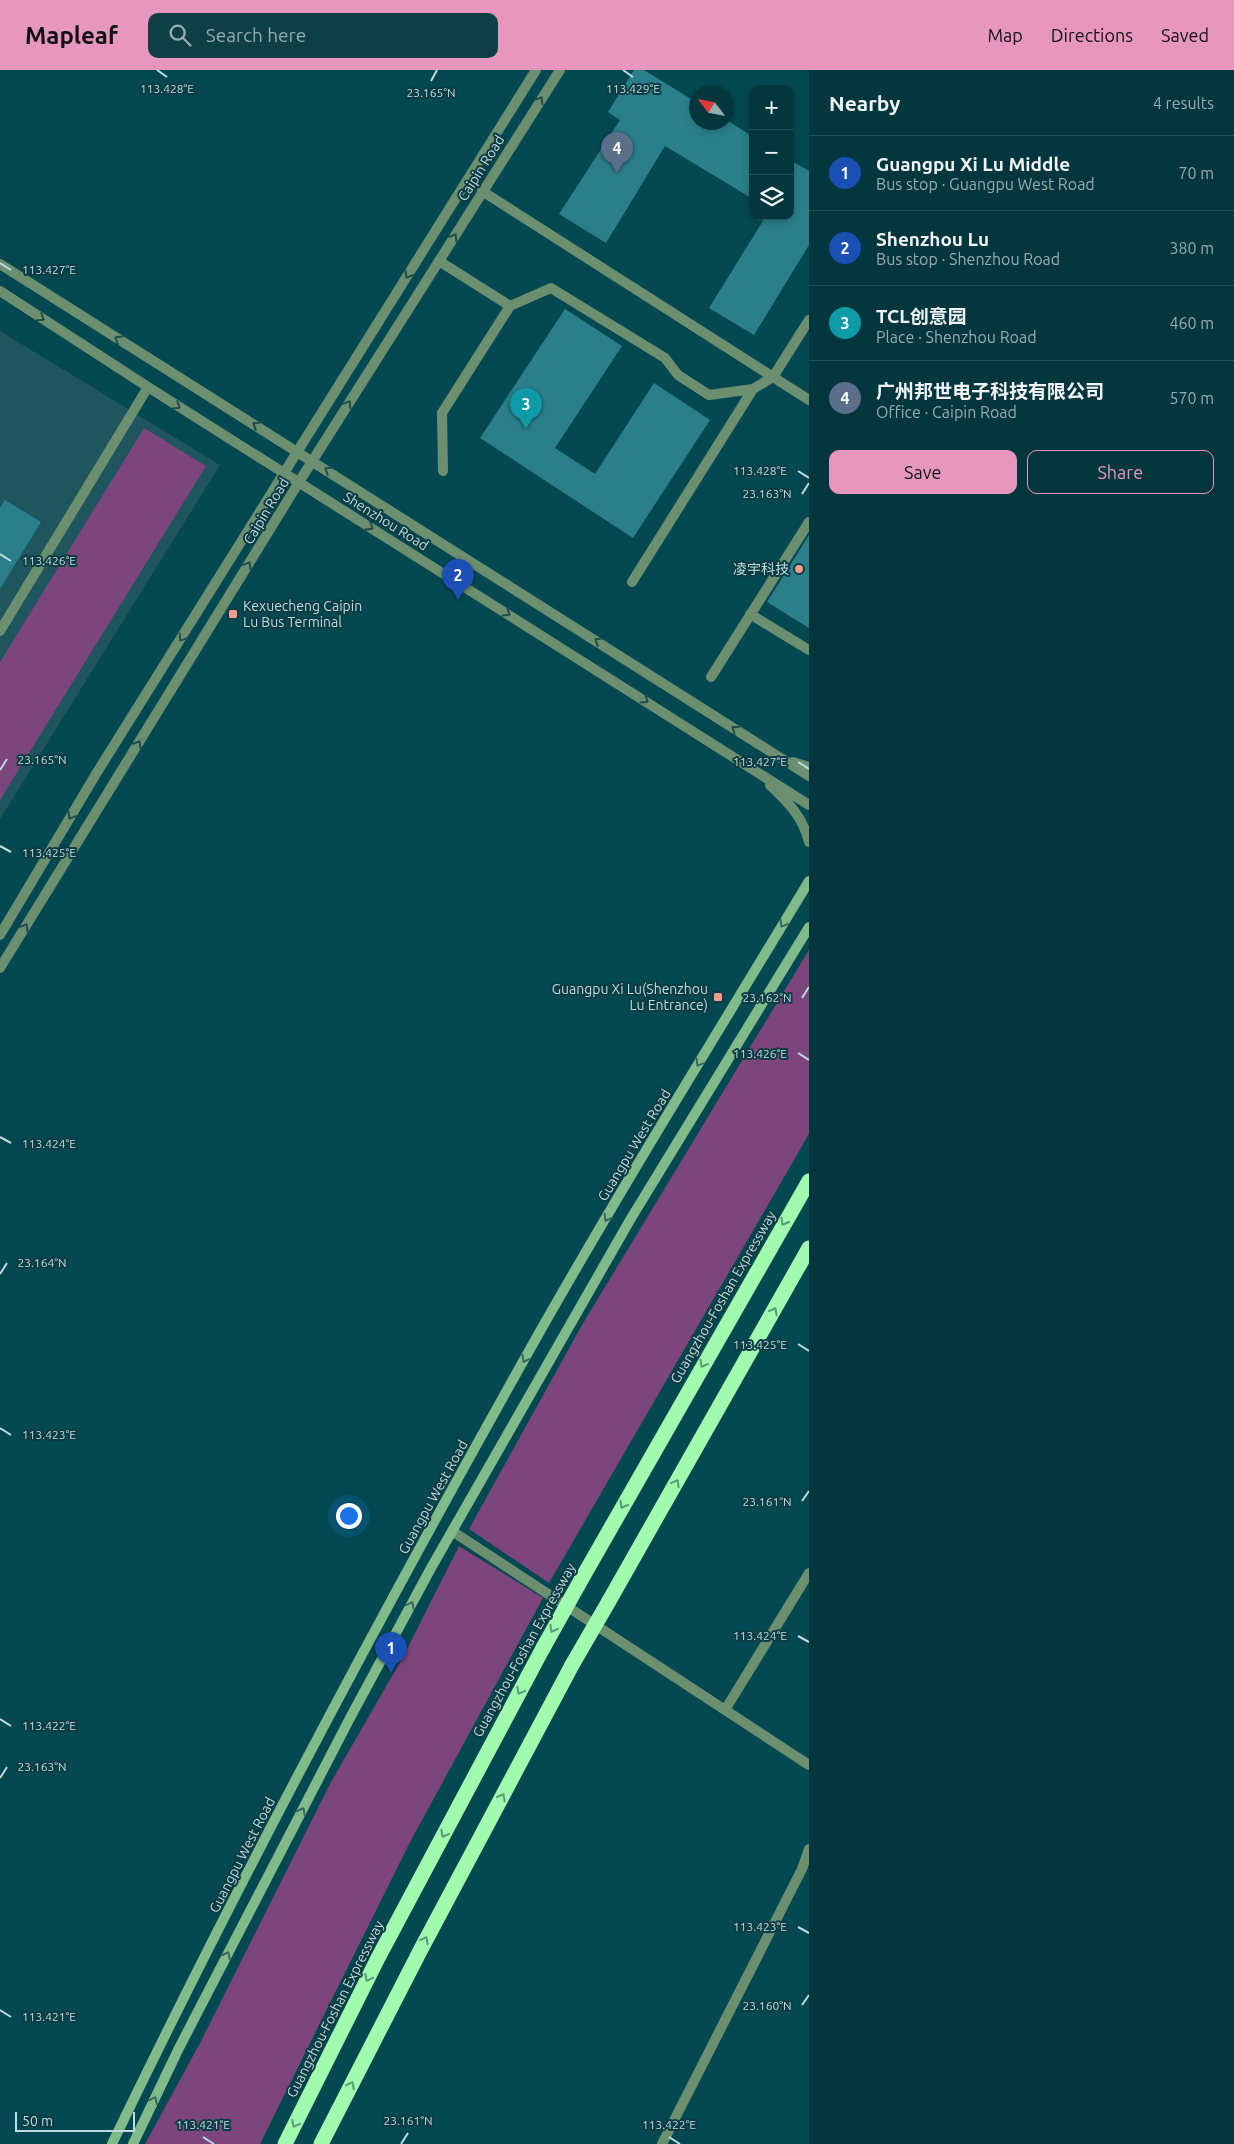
<!DOCTYPE html>
<html lang="en">
<head>
<meta charset="utf-8">
<style>
	body { margin:0; font-family:Ubuntu,"Noto Sans SC",sans-serif; background:#0d3f44; color:#f1f3f6 }
	.controls { position:absolute; right:15px; top:15px; display:grid; overflow:hidden; border-radius:10px; box-shadow:0 2px 8px #0003 }
	.controls button { width:45px; height:45px; display:grid; place-items:center; padding:0; border:0; border-bottom:1px solid #245157; background:#03373d; color:#f1f3f6; font:25px sans-serif }
	.compass { position:absolute; left:689px; top:15px; width:45px; height:45px; border-radius:50%; background:#03373d; box-shadow:0 2px 8px #0003; rotate:302deg }
	.scale { position:absolute; left:15px; bottom:12px; width:120px; box-sizing:border-box; padding-left:5px; border:2px solid #bfdce0; border-top:0; font-size:14px; line-height:18px; white-space:nowrap; color:#bfdce0; -webkit-text-stroke:4px #0d3c43; paint-order:stroke }
	.you { position:absolute; left:348px; top:1445px; width:18px; height:18px; margin:-12px; border:4px solid #fff; border-radius:50%; background:#1a73e8; box-shadow:0 0 0 8px #1a73e833 }
	.badge { display:grid; place-items:center; width:32px; height:32px; border-radius:50%; background:#e797bd; color:#fff; font-size:16px; font-weight:700 }
	.pin { position:absolute; translate:-50% -41px; filter:drop-shadow(0 1px 2px #0008) }
	.pin::after { content:''; position:absolute; top:26px; width:18px; height:15px; background:inherit; clip-path:polygon(0 0,100% 0,50% 100%) }
	.list { margin:0; padding:0; list-style:none }
	h2 { display:flex; justify-content:space-between; align-items:center; height:65px; margin:0; padding:0 20px; font-size:21px }
	h2 small { font-size:16px; font-weight:400; color:#97acb0 }
	.list li { display:grid; grid-template-columns:32px 1fr auto; gap:15px; align-items:center; box-sizing:border-box; height:75px; padding:0 20px; border-top:1px solid #245157 }
	.list b { display:block; font-size:19px; white-space:nowrap }
	.list p { margin:0; font-size:16px; white-space:nowrap; color:#97acb0 }
	.list em { font-size:16px; font-style:normal; color:#97acb0 }
	.actions { display:flex; gap:10px; padding:15px 20px }
	.actions a { flex:1; padding:11px 0; border:1px solid #e797bd; border-radius:10px; text-align:center; font-size:18px; color:#e797bd }
	.actions .main { background:#e797bd; color:#111 }
	.icon { flex:none; width:28px; height:28px; fill:none; stroke:currentColor; stroke-width:2; stroke-linecap:round; stroke-linejoin:round }
	.map { position:relative; flex:none; width:809px; height:2074px; overflow:hidden }
	header { display:flex; align-items:center; gap:30px; box-sizing:border-box; height:70px; padding:0 25px; background:#e797bd; color:#111 }
	header strong { font-size:24px }
	nav { display:flex; gap:28px; margin-inline-start:auto; font-size:18px }
	.search { width:350px; height:45px; background:#0d3f44; display:flex; align-items:center; gap:12px; box-sizing:border-box; padding:0 18px; border-radius:10px; color:#97acb0; font-size:19px }
	main { display:flex }
	aside { flex:1; background:#03373d }
	.map>svg:first-child { display:block }
	.built { fill:#1f555c }
	.green { fill:#7c457b }
	.building { fill:#2a7f8a }
	.lines { fill:none; stroke-linecap:round; stroke-linejoin:round }
	.minor { stroke:#6c8f70; stroke-width:10 }
	.tertiary { stroke:#6c8f70; stroke-width:10 }
	.secondary { stroke:#82bb8a; stroke-width:10 }
	.motorway { stroke:#a1fbaf; stroke-width:15 }
	.motorway-bridge { stroke:#a1fbaf; stroke-width:15 }
	.oneway { stroke:#204d4c }
	.oneway2 { stroke:#36685c }
	.oneway3 { stroke:#579c79 }
	.ticks { fill:none; stroke:#bfdce0; stroke-width:2 }
	.poi-dot { fill:#f59c91; stroke:#0d3c43; stroke-width:2 }
	.labels { text-anchor:middle; stroke-width:4; stroke-linejoin:round; paint-order:stroke }
	.street-label { font-size:14px; fill:#bfdce0; stroke:#0d3c43 }
	.poi-label { font-size:14px; fill:#bfdce0; stroke:#0d3c43; text-anchor:end }
	.ticks-label { font-size:12px; text-anchor:middle; fill:#bfdce0; stroke:#0d3c43; stroke-width:4; stroke-linejoin:round; paint-order:stroke }
</style>
</head>
<body>
<header>
<strong>Mapleaf</strong>
<div class="search"><svg class="icon" aria-label="search" viewBox="0 0 24 24"><circle cx="10" cy="10" r="6"/><path d="M15 15l6 6"/></svg>Search here</div>
<nav><a>Map</a><a>Directions</a><a>Saved</a></nav>
</header>
<main>
<div class="map">
<svg width="809" height="2074" viewBox="0 0 809 2074">
	<rect width="100%" height="100%" fill="#044951"/>
	<path class="built" d="M0 261 220 395 0 749Z"/>
	<path class="green" d="M144 358 206 396 0 730V592Z
		M809 880V1064L549 1513 469 1459 582 1255Z
		M459 1476 543 1528 409 1774 260 2074H145L200 1973 331 1712 403 1587Z"/>
	<path class="building" d="M634 0H644L696 32V52H730L753 67V129L665 76 606 173 559 144 620 50 608 42Z
		M790 90 809 101V175L754 265 709 238 766 146H790Z
		M565 239 622 276 555 378 595 404 654 313 710 350 633 468 480 368Z
		M5 430 41 452 0 519V438Z
		M809 465V558L767 532Z"/>
	<g class="lines">
		<path class="minor" d="M482 121 809 330
			M439 191 510 236
			M753 319 773 307 809 250
			M443 401 442 343 510 236 551 218 665 288 678 305 709 325 753 319 632 512
			M750 544 809 580
			M0 561 148 317
			M711 607 809 452
			M0 865 96 704 284 403
			M0 898 299 412
			M452 1461 809 1695
			M725 1640 809 1503
			M662 2074 802 1799 809 1779"/>
		<path class="tertiary" d="M0 194 809 706
			M0 221 148 317 809 735
			M284 403 536 0
			M299 412 560 0
			M793 692 809 697
			M770 715C788 732 803 747 809 772"/>
		<path class="secondary" d="M112 2074C243 1802 386 1535 534 1272 622 1116 717 964 809 811
			M133 2074 179 1978 350 1648 431 1498 630 1150 809 857"/>
		<path class="motorway" d="M581 1510 809 1111
			M609 1531 809 1178
			M285 2074 378 1888 543 1578
			M321 2074 420 1881 572 1595"/>
		<path class="motorway-bridge" d="M543 1578 581 1510
			M572 1595 609 1531"/>
	</g>
	<defs><path id="oneway-chevron" d="M-2-3.5L2.5 0L-2 3.5" fill="none" stroke-width="1.6" stroke-linecap="round" stroke-linejoin="round" transform="scale(1.25)"/></defs>
	<g class="oneway">
		<use href="#oneway-chevron" transform="translate(540 30) rotate(-58)"/>
		<use href="#oneway-chevron" transform="translate(454 167) rotate(-58)"/>
		<use href="#oneway-chevron" transform="translate(408 205) rotate(122)"/>
		<use href="#oneway-chevron" transform="translate(41 248) rotate(33)"/>
		<use href="#oneway-chevron" transform="translate(118 269) rotate(-148)"/>
		<use href="#oneway-chevron" transform="translate(348 334) rotate(-58)"/>
		<use href="#oneway-chevron" transform="translate(177 336) rotate(32)"/>
		<use href="#oneway-chevron" transform="translate(256 355) rotate(-148)"/>
		<use href="#oneway-chevron" transform="translate(328 400) rotate(-147)"/>
		<use href="#oneway-chevron" transform="translate(370 457) rotate(32)"/>
		<use href="#oneway-chevron" transform="translate(248 495) rotate(-59)"/>
		<use href="#oneway-chevron" transform="translate(507 543) rotate(32)"/>
		<use href="#oneway-chevron" transform="translate(182 568) rotate(122)"/>
		<use href="#oneway-chevron" transform="translate(598 571) rotate(-148)"/>
		<use href="#oneway-chevron" transform="translate(645 630) rotate(32)"/>
		<use href="#oneway-chevron" transform="translate(735 659) rotate(-147)"/>
		<use href="#oneway-chevron" transform="translate(138 674) rotate(-58)"/>
		<use href="#oneway-chevron" transform="translate(71 746) rotate(121)"/>
		<use href="#oneway-chevron" transform="translate(25 857) rotate(-58)"/>
	</g>
	<g class="oneway2">
		<use href="#oneway-chevron" transform="translate(783 854) rotate(121)"/>
		<use href="#oneway-chevron" transform="translate(699 993) rotate(121)"/>
		<use href="#oneway-chevron" transform="translate(607 1148) rotate(120)"/>
		<use href="#oneway-chevron" transform="translate(525 1289) rotate(119)"/>
		<use href="#oneway-chevron" transform="translate(411 1535) rotate(-62)"/>
		<use href="#oneway-chevron" transform="translate(302 1741) rotate(-63)"/>
		<use href="#oneway-chevron" transform="translate(227 1885) rotate(-63)"/>
		<use href="#oneway-chevron" transform="translate(154 2030) rotate(-64)"/>
	</g>
	<g class="oneway3">
		<use href="#oneway-chevron" transform="translate(784 1152) rotate(120)"/>
		<use href="#oneway-chevron" transform="translate(774 1241) rotate(-61)"/>
		<use href="#oneway-chevron" transform="translate(703 1294) rotate(120)"/>
		<use href="#oneway-chevron" transform="translate(676 1413) rotate(-61)"/>
		<use href="#oneway-chevron" transform="translate(623 1435) rotate(120)"/>
		<use href="#oneway-chevron" transform="translate(553 1559) rotate(119)"/>
		<use href="#oneway-chevron" transform="translate(520 1621) rotate(118)"/>
		<use href="#oneway-chevron" transform="translate(502 1727) rotate(-62)"/>
		<use href="#oneway-chevron" transform="translate(444 1764) rotate(118)"/>
		<use href="#oneway-chevron" transform="translate(425 1870) rotate(-62)"/>
		<use href="#oneway-chevron" transform="translate(368 1908) rotate(117)"/>
		<use href="#oneway-chevron" transform="translate(351 2015) rotate(-63)"/>
		<use href="#oneway-chevron" transform="translate(295 2054) rotate(117)"/>
	</g>
	<path class="ticks" d="M157 0 167 7M623 0 633 7M431 11 437 0M0 193 11 200M798 401 809 408M802 424 809 413M0 484 11 491M798 692 809 699M0 700 7 689M0 776 11 782M802 928 809 917M798 983 809 990M0 1067 11 1073M0 1204 7 1193M798 1274 809 1281M0 1358 11 1365M802 1431 809 1421M798 1566 809 1572M0 1649 11 1656M0 1708 7 1697M798 1857 809 1863M802 1935 809 1925M0 1940 11 1947M203 2067 214 2074M669 2067 680 2074M401 2074 408 2063"/>
	<g class="poi-dot">
		<circle cx="799" cy="499" r="5"/>
		<rect x="228" y="539" width="10" height="10" rx="2.5"/>
		<rect x="713" y="922" width="10" height="10" rx="2.5"/>
	</g>
	<g class="labels">
		<g class="street-label">
			<text transform="translate(481 98) rotate(-58)" y="5">Caipin Road</text>
			<text transform="translate(266 441) rotate(-59)" y="5">Caipin Road</text>
			<text transform="translate(386 451) rotate(32)" y="5">Shenzhou Road</text>
			<text transform="translate(634 1075) rotate(-59)" y="5">Guangpu West Road</text>
			<text transform="translate(723 1227) rotate(-60)" y="5">Guangzhou-Foshan Expressway</text>
			<text transform="translate(433 1427) rotate(-61)" y="5">Guangpu West Road</text>
			<text transform="translate(524 1580) rotate(-61)" y="5">Guangzhou-Foshan Expressway</text>
			<text transform="translate(242 1785) rotate(-63)" y="5">Guangpu West Road</text>
			<text transform="translate(335 1939) rotate(-63)" y="5">Guangzhou-Foshan Expressway</text>
		</g>
		<g class="poi-label">
			<text x="789" y="504">凌宇科技</text>
			<text x="243" y="541" text-anchor="start">Kexuecheng Caipin<tspan x="243" dy="16">Lu Bus Terminal</tspan></text>
			<text x="708" y="924">Guangpu Xi Lu(Shenzhou<tspan x="708" dy="16">Lu Entrance)</tspan></text>
		</g>
	</g>
	<g class="ticks-label">
		<text x="167" y="23">113.428°E</text>
		<text x="633" y="23">113.429°E</text>
		<text x="431" y="27">23.165°N</text>
		<text x="49" y="204">113.427°E</text>
		<text x="760" y="405">113.428°E</text>
		<text x="767" y="428">23.163°N</text>
		<text x="49" y="495">113.426°E</text>
		<text x="42" y="694">23.165°N</text>
		<text x="760" y="696">113.427°E</text>
		<text x="49" y="787">113.425°E</text>
		<text x="767" y="932">23.162°N</text>
		<text x="760" y="988">113.426°E</text>
		<text x="49" y="1078">113.424°E</text>
		<text x="42" y="1197">23.164°N</text>
		<text x="760" y="1279">113.425°E</text>
		<text x="49" y="1369">113.423°E</text>
		<text x="767" y="1436">23.161°N</text>
		<text x="760" y="1570">113.424°E</text>
		<text x="49" y="1660">113.422°E</text>
		<text x="42" y="1701">23.163°N</text>
		<text x="760" y="1861">113.423°E</text>
		<text x="767" y="1940">23.160°N</text>
		<text x="49" y="1951">113.421°E</text>
		<text x="408" y="2055">23.161°N</text>
		<text x="203" y="2059">113.421°E</text>
		<text x="669" y="2059">113.422°E</text>
	</g>
</svg>
<div class="controls">
<button>+</button>
<button>−</button>
<button><svg class="icon" aria-label="layers" viewBox="0 0 24 24"><path d="M12 4l9 5-9 5-9-5zM3 14l9 5 9-5"/></svg></button>
</div>
<svg class="compass" viewBox="-18 -18 36 36"><path d="M0-13l5 13h-10z" fill="#e53935"/><path d="M0 13l5-13h-10z" fill="#97acb0"/></svg>
<div class="scale">50 m</div>
<div class="you"></div>
<div class="pin badge" style="left:391px;top:1603px;background:#1a4fb4">1</div>
<div class="pin badge" style="left:458px;top:530px;background:#1a4fb4">2</div>
<div class="pin badge" style="left:526px;top:359px;background:#0f9aa8">3</div>
<div class="pin badge" style="left:617px;top:103px;background:#5c6f8a">4</div>
</div>
<aside>
<h2>Nearby<small>4 results</small></h2>
<ul class="list">
<li><span class="badge" style="background:#1a4fb4">1</span><div><b>Guangpu Xi Lu Middle</b><p>Bus stop · Guangpu West Road</p></div><em>70 m</em></li>
<li><span class="badge" style="background:#1a4fb4">2</span><div><b>Shenzhou Lu</b><p>Bus stop · Shenzhou Road</p></div><em>380 m</em></li>
<li><span class="badge" style="background:#0f9aa8">3</span><div><b>TCL创意园</b><p>Place · Shenzhou Road</p></div><em>460 m</em></li>
<li><span class="badge" style="background:#5c6f8a">4</span><div><b>广州邦世电子科技有限公司</b><p>Office · Caipin Road</p></div><em>570 m</em></li>
</ul>
<div class="actions"><a class="main">Save</a><a>Share</a></div>
</aside>
</main>
</body>
</html>
